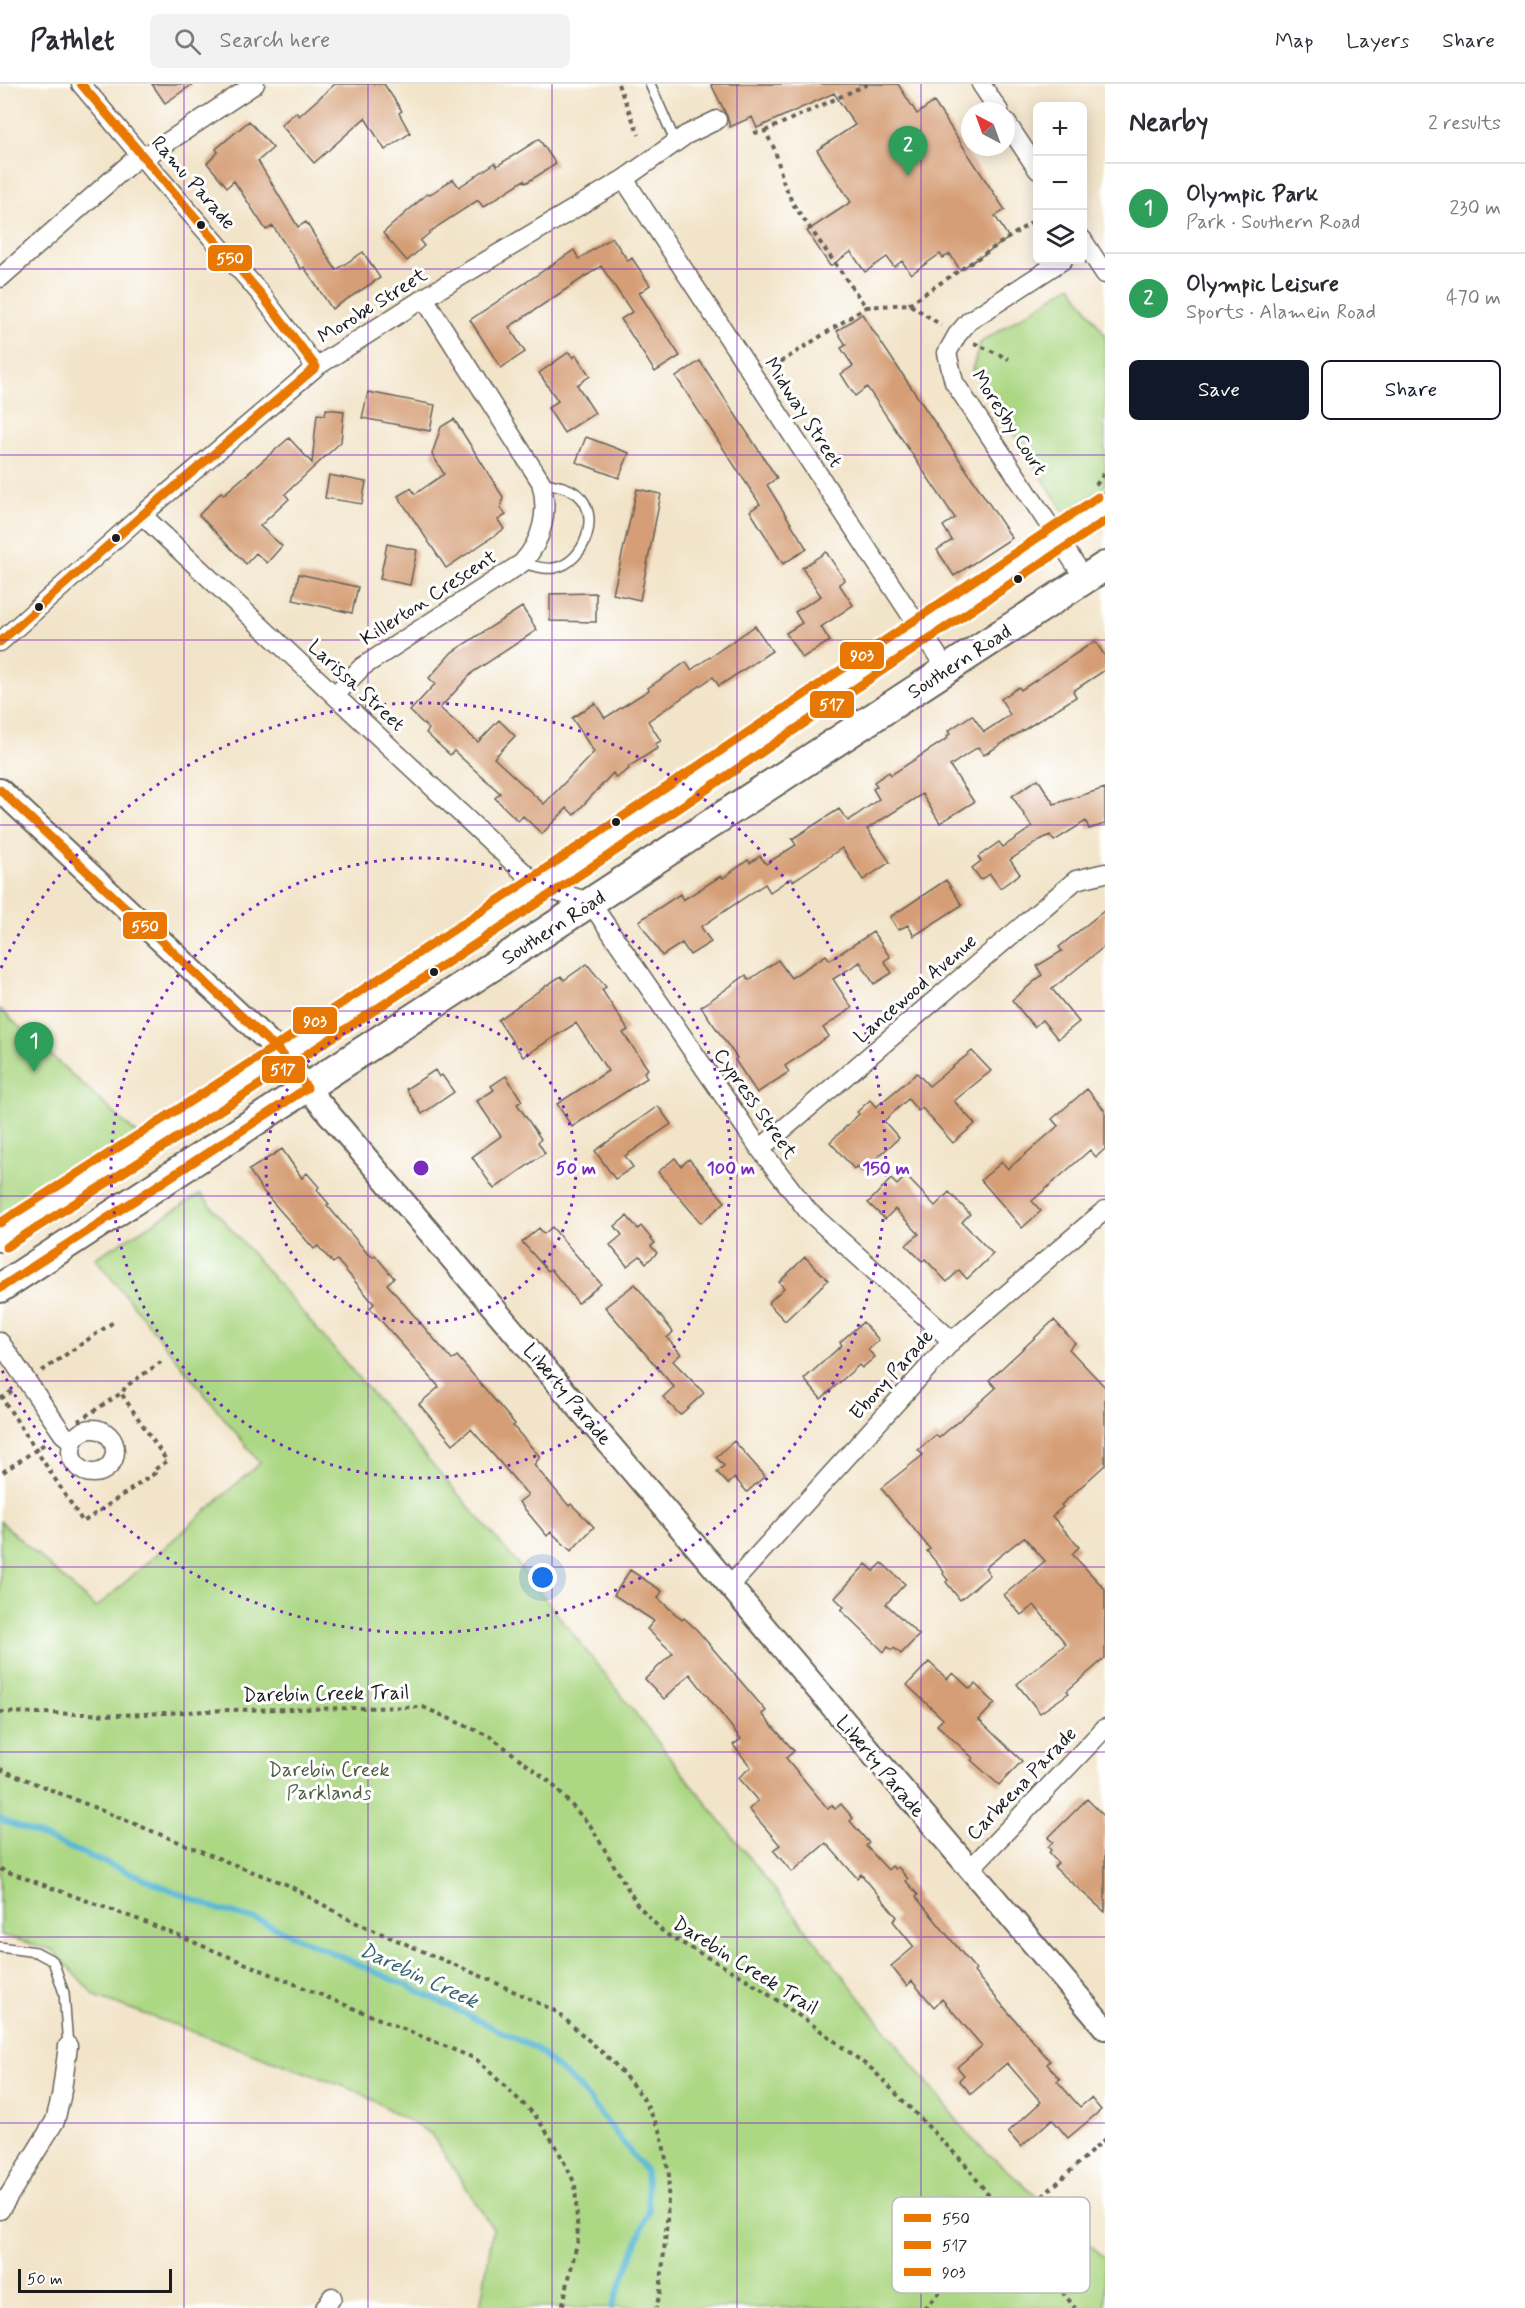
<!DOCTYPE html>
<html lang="en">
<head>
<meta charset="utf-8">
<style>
	body { margin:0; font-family:Mynerve,sans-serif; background:#f2f2f3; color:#2b2b33 }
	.controls { position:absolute; right:18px; top:18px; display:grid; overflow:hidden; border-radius:9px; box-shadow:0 3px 15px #0003 }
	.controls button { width:54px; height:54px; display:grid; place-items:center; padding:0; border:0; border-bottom:2px solid #e1e1e2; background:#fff; color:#2b2b33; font:30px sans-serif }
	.compass { position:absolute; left:961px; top:18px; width:54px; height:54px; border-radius:50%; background:#fff; box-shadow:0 3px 15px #0003; rotate:319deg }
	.scale { position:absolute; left:18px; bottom:15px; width:154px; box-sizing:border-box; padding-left:6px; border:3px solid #1c1c1c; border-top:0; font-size:16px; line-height:21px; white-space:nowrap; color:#1c1c1c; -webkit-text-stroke:4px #fff; paint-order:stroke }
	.you { position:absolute; left:543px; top:1494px; width:21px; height:21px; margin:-15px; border:4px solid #fff; border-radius:50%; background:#1a73e8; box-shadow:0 0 0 9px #1a73e833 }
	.badge { display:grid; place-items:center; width:39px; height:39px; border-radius:50%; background:#111827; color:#fff; font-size:20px; font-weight:700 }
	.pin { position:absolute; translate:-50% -50px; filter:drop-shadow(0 2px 3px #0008) }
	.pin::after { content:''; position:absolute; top:32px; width:21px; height:18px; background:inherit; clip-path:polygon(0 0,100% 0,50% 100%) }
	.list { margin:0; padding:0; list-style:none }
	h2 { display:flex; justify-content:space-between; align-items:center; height:78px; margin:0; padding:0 24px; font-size:26px }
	h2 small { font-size:20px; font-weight:400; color:#7c7c81 }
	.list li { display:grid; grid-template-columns:39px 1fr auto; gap:18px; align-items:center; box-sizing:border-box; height:90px; padding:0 24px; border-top:2px solid #e1e1e2 }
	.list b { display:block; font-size:22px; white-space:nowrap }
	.list p { margin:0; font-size:20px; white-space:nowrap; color:#7c7c81 }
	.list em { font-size:20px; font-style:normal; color:#7c7c81 }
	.actions { display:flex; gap:12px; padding:18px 24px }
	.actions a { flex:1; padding:14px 0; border:2px solid #111827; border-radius:9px; text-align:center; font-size:21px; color:#111827 }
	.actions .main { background:#111827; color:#fff }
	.icon { flex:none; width:33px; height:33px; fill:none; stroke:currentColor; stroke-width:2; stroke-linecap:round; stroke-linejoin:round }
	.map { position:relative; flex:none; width:1105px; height:2224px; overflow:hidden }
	header { display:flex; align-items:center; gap:36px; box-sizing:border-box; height:84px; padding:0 30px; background:#fff; border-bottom:2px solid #e1e1e2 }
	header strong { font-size:28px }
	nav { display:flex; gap:33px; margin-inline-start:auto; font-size:21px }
	.search { width:420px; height:54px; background:#f2f2f3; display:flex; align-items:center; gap:15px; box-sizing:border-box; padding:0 21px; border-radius:9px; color:#7c7c81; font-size:22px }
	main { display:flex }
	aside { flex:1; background:#fff }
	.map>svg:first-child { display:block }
	.green { fill:#acd783; stroke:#647a50; stroke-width:1.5 }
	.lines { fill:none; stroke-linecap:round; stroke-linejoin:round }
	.stream { stroke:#53b6d2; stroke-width:6 }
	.building { fill:#d59e76 }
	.service-casing { stroke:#676259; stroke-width:12 }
	.minor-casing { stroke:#676259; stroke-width:21 }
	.tertiary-casing { stroke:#676259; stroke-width:26 }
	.primary-casing { stroke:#676259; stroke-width:32 }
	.path { stroke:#676259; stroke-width:4; stroke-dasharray:4.5 4.5; stroke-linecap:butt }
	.service { stroke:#fff; stroke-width:9 }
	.minor { stroke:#fff; stroke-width:18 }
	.tertiary { stroke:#fff; stroke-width:22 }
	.primary { stroke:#fff; stroke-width:28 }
	.bus-1-casing { stroke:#fff; stroke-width:14 }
	.bus-2-casing { stroke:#fff; stroke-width:14 }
	.bus-3-casing { stroke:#fff; stroke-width:14 }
	.bus-1 { stroke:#e87803; stroke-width:9 }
	.bus-2 { stroke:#e87803; stroke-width:9 }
	.bus-3 { stroke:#e87803; stroke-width:9 }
	.grid { fill:none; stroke:#7b2cbf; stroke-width:1.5; stroke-opacity:0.55 }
	.ring { fill:none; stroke:#7b2cbf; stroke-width:3; stroke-dasharray:3 6 }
	.bus-dot { fill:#1c1c1c; stroke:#fff; stroke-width:2 }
	.labels { text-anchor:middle; stroke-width:6; stroke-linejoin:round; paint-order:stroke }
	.street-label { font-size:20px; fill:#1c1c1c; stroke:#fff }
	.park-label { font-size:20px; fill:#4e5d40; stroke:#fff }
	.water-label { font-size:21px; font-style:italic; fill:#35616e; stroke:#fff }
	.key { fill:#fff; stroke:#bbb; stroke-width:1.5 }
	.key-label { font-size:16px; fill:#1c1c1c }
	.centre { fill:#7b2cbf; stroke:#fff; stroke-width:3 }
	.ring-label { font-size:18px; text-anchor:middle; font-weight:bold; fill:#7b2cbf; stroke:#fff; stroke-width:6; stroke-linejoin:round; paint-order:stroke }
	.line-badge { stroke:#fff; stroke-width:2 }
	.badge-label { font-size:16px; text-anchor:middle; font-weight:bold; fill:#fff }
</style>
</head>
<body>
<header>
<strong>Pathlet</strong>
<div class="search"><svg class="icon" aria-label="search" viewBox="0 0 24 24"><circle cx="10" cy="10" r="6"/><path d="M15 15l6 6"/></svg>Search here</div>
<nav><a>Map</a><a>Layers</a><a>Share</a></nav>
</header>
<main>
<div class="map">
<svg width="1105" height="2224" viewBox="0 0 1105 2224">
	<rect width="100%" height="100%" fill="#fff"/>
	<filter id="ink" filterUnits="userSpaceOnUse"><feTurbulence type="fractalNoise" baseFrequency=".0167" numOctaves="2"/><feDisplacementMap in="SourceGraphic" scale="12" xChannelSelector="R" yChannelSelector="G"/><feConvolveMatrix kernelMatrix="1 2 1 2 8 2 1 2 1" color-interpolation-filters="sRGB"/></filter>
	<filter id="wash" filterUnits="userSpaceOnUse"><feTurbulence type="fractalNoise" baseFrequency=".008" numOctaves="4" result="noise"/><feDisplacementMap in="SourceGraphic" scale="24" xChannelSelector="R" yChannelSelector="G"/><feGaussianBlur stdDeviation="1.35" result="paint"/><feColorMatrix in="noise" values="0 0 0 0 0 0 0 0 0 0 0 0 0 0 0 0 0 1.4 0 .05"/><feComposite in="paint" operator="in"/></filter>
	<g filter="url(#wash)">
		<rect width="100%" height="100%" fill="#f2e4c9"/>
		<path class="green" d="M1071 201 1105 251V402L1065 429 972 286 980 259Z
			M0 925 138 1051 0 1141Z
			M201 1110 512 1473 971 2054 1105 2174V2224H480L493 2145 431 2050 359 2008 95 1912 53 1866 0 1851V1437L96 1524 260 1379 95 1174Z"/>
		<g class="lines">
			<path class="stream" d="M0 1735 217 1825 260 1837 412 1904 535 1964 581 2005 646 2088 649 2126 612 2224"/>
		</g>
		<g id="blocks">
			<path class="building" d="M152 0H193L165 19Z
				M335 0H384L402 27 399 29 410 49 385 66 365 34 314 79 281 41 296 28 299 32Z
				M711 0H898L917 30 934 18 1005 126 995 132 1009 154 960 186 950 170 943 174 940 170 911 190 902 177 894 183 887 173 865 188 851 168 830 182 807 147 851 118 817 66 855 41 834 9 757 44 752 33 730 43 727 32Z
				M249 37 273 64 258 77 298 143 306 138 336 186 363 168 380 194 332 225 304 183 301 185 273 142 266 146 234 97 227 103 207 79 218 68 216 65Z
				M539 55 556 80 526 99 524 96 483 123 478 116 438 142 420 157 424 162 407 177 383 149 427 110 429 111 453 95 459 103 495 79 497 82Z
				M612 153 628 177 632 174 650 201 639 209 680 272 655 288 621 235 632 228 601 182 509 243 525 268 501 284 470 236 574 166 579 175Z
				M862 230 1012 454 954 492 937 466 952 456 943 442 955 434 867 303 855 312 841 290 853 282 841 264 846 261 837 247Z
				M569 268 573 274 576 271 590 292 577 301 595 329 564 349 548 324 558 317 539 289Z
				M700 277 777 394 767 401 807 465 783 480 750 427 760 420 676 293Z
				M368 308 435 321 430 347 362 334Z
				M326 325 344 327 341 358 285 410 289 415 260 442 282 462 267 479 256 469 246 480 199 431 221 408 224 410 289 354 312 379 317 330 325 331Z
				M454 335 503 413 501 424 506 431 498 436 504 445 446 484 398 412 411 404 415 410 444 390 432 370 441 343Z
				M586 353 629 369 619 394 576 378Z
				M329 391 366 398 362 420 325 414Z
				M637 405 661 410 640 516 613 510Z
				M387 460 417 466 410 501 380 495Z
				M826 468 845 496 839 500 853 521 821 543 830 557 802 574 786 549 802 539 795 528 821 512 802 484Z
				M299 490 358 503 352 529 293 516Z
				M596 509V538L550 537V510Z
				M522 523 537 546 473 588 440 624 478 658 499 636 515 652 494 674 544 720 594 668 572 634 595 619 605 634 649 606 648 604 686 578 691 586 755 542 772 567 719 602 713 593 648 637 661 657 655 660 658 664 628 683 629 685 616 694 613 689 574 731 567 724 542 750 523 732 518 737 495 714 500 709 454 667 450 671 426 649 429 645 410 627 435 600 429 594 452 568Z
				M1095 557 1105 572V586L1073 607 1076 613 984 671 978 663 950 682 974 718 940 739 922 710 867 745 890 778 863 796 842 764 793 797 791 794 770 808 765 800 701 843 711 858 690 871 682 859 662 872 639 837 680 810 683 816 721 792 723 794 748 776 750 779 760 772 766 780 796 761 792 755 839 725 848 737 879 715 873 705 877 702 874 698 889 688 891 691 948 654 947 652 950 650 948 647 972 631 984 648 1010 631 1001 615 1019 603 1021 606Z
				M1038 695 1054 720 1105 704V740L1089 745 1086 737 1054 757 1050 751 1040 756 1010 776 1020 790 1000 804 990 790 981 796 972 784 981 777 978 773 999 758 1003 763 1032 743 1012 712Z
				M946 796 962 821 914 852 908 841 898 846 890 833Z
				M1105 826V862L1052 905 1079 938 1058 955 1042 936 1034 943 1012 916 1042 891 1037 882 1062 867 1059 863Z
				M873 848 890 873 884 877 892 889 874 900 860 878 833 895 852 924 823 944 829 952 785 982 789 988 757 1009 735 976 737 974 701 923 746 891 749 896 778 876 791 894 826 871 830 876Z
				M587 880 606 903 602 906 628 946 623 949 648 985 644 988 647 994 572 1043 557 1020 608 987 576 939 523 973 498 936 547 901 561 892 564 896Z
				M972 967 991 987 954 1017 975 1040 953 1059 922 1024 918 1027 908 1015 884 1037 899 1054 862 1087 857 1082 854 1085 830 1058 852 1037 859 1030 857 1028 870 1016 876 1023 917 989 929 1002Z
				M435 986 439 993 442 991 454 1008 422 1030 406 1005Z
				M506 992 522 1017 517 1020 541 1055 538 1058 545 1069 494 1105 472 1073 501 1052 477 1017 494 1006 491 1002Z
				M1087 1005 1105 1027V1065L1096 1073 1090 1066 1032 1117 1041 1127 1022 1144 981 1096 1002 1078 1008 1085 1058 1042 1052 1035Z
				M658 1022 671 1040 625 1072 633 1083 615 1095 595 1067Z
				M282 1065 302 1094 307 1089 319 1103 317 1106 329 1120 327 1121 367 1169 373 1173 375 1171 394 1194 387 1200 452 1276 457 1272 515 1340 513 1342 540 1373 534 1381 569 1422 571 1420 594 1443 571 1467 551 1448 547 1452 519 1418 528 1411 471 1345 453 1360 419 1320 439 1303 370 1224 374 1220 337 1176 333 1179 318 1162 314 1165 263 1107 249 1086Z
				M675 1074 681 1082 689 1075 725 1118 701 1139 658 1088Z
				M906 1092 935 1122 949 1108 970 1130 962 1138 993 1170 967 1195 959 1186 947 1198 925 1175 922 1177 906 1161 919 1150 895 1125 885 1135 868 1119 891 1095 897 1101Z
				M627 1132 638 1145 641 1142 655 1159 651 1162 657 1169 646 1179 640 1172 627 1182 610 1161 622 1151 615 1142Z
				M552 1143 601 1200 578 1219 551 1185 548 1187 522 1158 539 1144 544 1150Z
				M805 1173 828 1196 785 1237 768 1219 784 1204 779 1198Z
				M635 1200 673 1248 667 1254 681 1270 673 1277 704 1309 680 1331 663 1313 674 1303 605 1223Z
				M1054 1236 1075 1259 1069 1265 1105 1303V1381L1061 1421 1063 1423 1052 1432 1079 1463 1072 1470 1105 1505V1574L1067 1607 1069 1609 1040 1629 1017 1600 1066 1560 1034 1521 1021 1531 1004 1511 1045 1477 1024 1453 985 1484 990 1491 960 1516 946 1498 948 1496 943 1490 944 1488 927 1467 930 1465 881 1404 923 1371 918 1366 936 1351 939 1354 996 1304 989 1296Z
				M863 1238 879 1256 868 1266 875 1273 862 1284 859 1281 821 1315 804 1295 842 1261 840 1258Z
				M734 1357 765 1392 747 1408 735 1394 728 1400 717 1388 724 1382 716 1373Z
				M882 1479 905 1500 886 1520 919 1551 901 1570 894 1564 892 1566 888 1563 884 1568 841 1526 844 1523 835 1514 866 1480 874 1487Z
				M630 1486 662 1507 658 1514 682 1536 684 1534 697 1546 766 1627 762 1630 794 1667 786 1674 828 1725 832 1721 835 1725 841 1720 853 1734 850 1737 869 1759 866 1762 888 1786 892 1782 895 1785 898 1783 908 1795 906 1797 918 1811 916 1813 976 1886 974 1888 1050 1977 1047 1980 1060 1995 1057 1997 1080 2023 1091 2014 1101 2026 1068 2054 1052 2035 1021 2063 1008 2048 1041 2018 1007 1979 971 2010 959 1996 964 1991 957 1983 982 1962 942 1915 934 1923 912 1897 907 1902 891 1882 914 1863 893 1837 897 1833 861 1790 857 1794 826 1759 792 1788 773 1766 780 1761 749 1725 758 1717 738 1694 751 1683 733 1661 741 1655 690 1590 664 1615 645 1595 673 1569 647 1545 654 1537 614 1511Z
				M929 1578 947 1595 953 1589 970 1605 975 1600 995 1619 979 1636 1022 1677 999 1701 971 1676 973 1674 937 1641 943 1635 907 1601Z
				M1087 1715 1105 1733V1828L1054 1783 1058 1779 1049 1769 1051 1766 1048 1763 1053 1758 1048 1754Z"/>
		</g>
	</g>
	<g filter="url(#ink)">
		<use href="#blocks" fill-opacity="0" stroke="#676259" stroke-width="1.5"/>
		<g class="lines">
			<defs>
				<path id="service" d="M650 0 675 57
					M522 479C532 481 543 486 554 484 585 479 602 430 577 410 567 402 553 401 541 398
					M0 1863 36 1868 53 1877 64 1909 68 1962"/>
				<path id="minor" d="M81 0 157 91 260 209 316 283
					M981 0 999 27
					M1006 38 1038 86
					M624 95 947 586
					M1082 155 1105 190
					M1063 176 969 237 957 251 947 269 954 298 1085 495
					M0 194 133 77 154 67 255 0
					M142 431 519 784 540 803 590 818 760 1065 808 1127 952 1257
					M0 558 142 431 316 283 424 214 624 95 686 51 717 36
					M335 611 362 583 522 479C543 456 549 427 541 398L424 214
					M760 1065 1076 796 1105 789
					M0 1258 63 1350 73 1358
					M71 1367a22 22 0 1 1 44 0a22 22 0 1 1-44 0Z
					M729 1503 952 1257 1105 1126
					M970 1785 1105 1644
					M0 2126 55 2037 61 2013 68 1962
					M325 2224 332 2213"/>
				<path id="tertiary" d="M0 706 283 971 307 1004 1105 1944"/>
				<path id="primary" d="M0 1153 245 997 540 803 919 546 1105 423
					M0 1204 1105 482"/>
			</defs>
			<use href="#service" class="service-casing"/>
			<use href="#minor" class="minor-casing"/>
			<use href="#tertiary" class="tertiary-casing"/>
			<use href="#primary" class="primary-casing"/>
			<path class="path" d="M618 0 639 51
				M765 47 868 0
				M754 49 765 47 775 66 783 97 793 120 866 223 909 220 941 241
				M1037 127 1038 126
				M909 220 1038 134
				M974 259 1009 275
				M773 283 866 223
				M1096 401 1105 388
				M42 1287 115 1237
				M12 1307 2 1314 83 1438 155 1389 154 1386 167 1377 121 1309
				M78 1337 123 1308 125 1303 161 1278
				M3 1388 46 1359
				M0 1628 122 1631 228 1626 423 1623 491 1653 550 1698 590 1741 637 1820 664 1849 746 1895 817 1944 873 1986 965 2080 1005 2133 1007 2140 1016 2148 1075 2224
				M0 1685 240 1783 288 1801 352 1837 490 1896 557 1928 612 1977 642 2012 661 2049 669 2091 667 2137 660 2209 656 2224
				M0 1785 145 1838 476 1975 535 2031 556 2062 575 2100 578 2155 562 2224
				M1007 2140 1019 2134 1105 2055
				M924 2224 1004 2147 1007 2140"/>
			<use href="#service" class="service"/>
			<use href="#minor" class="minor"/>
			<use href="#tertiary" class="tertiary"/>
			<use href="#primary" class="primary"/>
			<defs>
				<path id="bus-1" d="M81 0 260 209 316 283
					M0 558 142 431 316 283
					M0 706 283 971 307 1004 0 1204"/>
				<path id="bus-2" d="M6 1163C187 1048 367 933 545 814 732 690 917 561 1105 437"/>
				<path id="bus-3" d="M0 1139C179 1025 357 911 533 793 722 667 909 538 1098 413"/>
			</defs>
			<use href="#bus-1" class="bus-1-casing"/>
			<use href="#bus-2" class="bus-2-casing"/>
			<use href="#bus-3" class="bus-3-casing"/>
			<use href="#bus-1" class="bus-1"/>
			<use href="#bus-2" class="bus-2"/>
			<use href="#bus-3" class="bus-3"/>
		</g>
	</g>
	<path class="grid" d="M184 0V2224M368 0V2224M552 0V2224M737 0V2224M921 0V2224M0 185H1105M0 371H1105M0 556H1105M0 741H1105M0 927H1105M0 1112H1105M0 1297H1105M0 1483H1105M0 1668H1105M0 1853H1105M0 2039H1105"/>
	<g class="ring">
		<circle cx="421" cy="1084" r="155"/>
		<circle cx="421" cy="1084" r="310"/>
		<path d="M1 884A465 465 0 1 1 1 1284"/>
	</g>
	<g class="bus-dot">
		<circle cx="201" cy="141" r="5"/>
		<circle cx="116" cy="454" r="5"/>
		<circle cx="1018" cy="495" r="5"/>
		<circle cx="39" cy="523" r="5"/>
		<circle cx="616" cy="738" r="5"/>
		<circle cx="434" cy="888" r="5"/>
	</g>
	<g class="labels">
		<g class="street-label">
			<text transform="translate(194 98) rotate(49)" y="7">Ramu Parade</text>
			<text transform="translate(372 221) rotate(-32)" y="7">Morobe Street</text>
			<text transform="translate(804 328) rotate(57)" y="7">Midway Street</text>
			<text transform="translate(1010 338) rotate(57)" y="7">Moresby Court</text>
			<text transform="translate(428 513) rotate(-33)" y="7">Killerton Crescent</text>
			<text transform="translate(959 577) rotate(-33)" y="7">Southern Road</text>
			<text transform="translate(357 601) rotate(43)" y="7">Larissa Street</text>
			<text transform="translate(553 843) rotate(-33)" y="7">Southern Road</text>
			<text transform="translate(915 904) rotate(-41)" y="7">Lancewood Avenue</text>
			<text transform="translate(756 1019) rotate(55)" y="7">Cypress Street</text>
			<text transform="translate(891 1290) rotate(-48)" y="7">Ebony Parade</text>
			<text transform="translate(568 1310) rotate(50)" y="7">Liberty Parade</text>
			<text transform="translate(326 1609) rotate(-1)" y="7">Darebin Creek Trail</text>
			<text transform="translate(881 1682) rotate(50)" y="7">Liberty Parade</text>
			<text transform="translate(1021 1699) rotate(-46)" y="7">Carbeena Parade</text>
			<text transform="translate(746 1881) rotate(32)" y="7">Darebin Creek Trail</text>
		</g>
		<g class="park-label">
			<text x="329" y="1692">Darebin Creek<tspan x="329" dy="23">Parklands</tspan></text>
		</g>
		<g class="water-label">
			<text transform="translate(419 1891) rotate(25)" y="7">Darebin Creek</text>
		</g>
	</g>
	<rect x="892" y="2113" width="198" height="96" rx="9" class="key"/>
	<rect x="904" y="2130" width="27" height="8" fill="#e87803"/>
	<rect x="904" y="2157" width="27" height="8" fill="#e87803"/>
	<rect x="904" y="2184" width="27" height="8" fill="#e87803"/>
	<g class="key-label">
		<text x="942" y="2140">550</text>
		<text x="942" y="2167">517</text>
		<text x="942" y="2194">903</text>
	</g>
	<circle cx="421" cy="1084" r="9" class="centre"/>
	<g class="ring-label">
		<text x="576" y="1090">50 m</text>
		<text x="731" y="1090">100 m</text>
		<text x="886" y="1090">150 m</text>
	</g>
	<g class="line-badge">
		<rect x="207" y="160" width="46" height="28" rx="6" fill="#e87803"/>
		<rect x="839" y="557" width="46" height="29" rx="6" fill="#e87803"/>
		<rect x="809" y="606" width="46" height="29" rx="6" fill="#e87803"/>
		<rect x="122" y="827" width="46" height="29" rx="6" fill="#e87803"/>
		<rect x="292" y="922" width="46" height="29" rx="6" fill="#e87803"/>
		<rect x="261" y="971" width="45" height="29" rx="6" fill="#e87803"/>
	</g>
	<g class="badge-label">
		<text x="230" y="180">550</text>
		<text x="862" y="577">903</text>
		<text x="832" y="626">517</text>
		<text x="145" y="848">550</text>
		<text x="315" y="943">903</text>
		<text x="283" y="991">517</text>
	</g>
</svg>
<div class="controls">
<button>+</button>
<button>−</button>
<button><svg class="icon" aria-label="layers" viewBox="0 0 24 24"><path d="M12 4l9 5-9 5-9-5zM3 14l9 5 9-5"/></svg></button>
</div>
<svg class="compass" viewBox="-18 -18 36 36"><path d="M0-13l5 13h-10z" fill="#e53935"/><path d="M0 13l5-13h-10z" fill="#7c7c81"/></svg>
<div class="scale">50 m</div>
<div class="you"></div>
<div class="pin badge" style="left:34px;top:988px;background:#2e9e5b">1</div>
<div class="pin badge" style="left:908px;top:92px;background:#2e9e5b">2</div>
</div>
<aside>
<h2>Nearby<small>2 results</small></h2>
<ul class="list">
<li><span class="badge" style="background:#2e9e5b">1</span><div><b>Olympic Park</b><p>Park · Southern Road</p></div><em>230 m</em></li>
<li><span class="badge" style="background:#2e9e5b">2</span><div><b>Olympic Leisure</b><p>Sports · Alamein Road</p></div><em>470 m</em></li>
</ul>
<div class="actions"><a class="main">Save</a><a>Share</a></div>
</aside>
</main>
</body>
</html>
